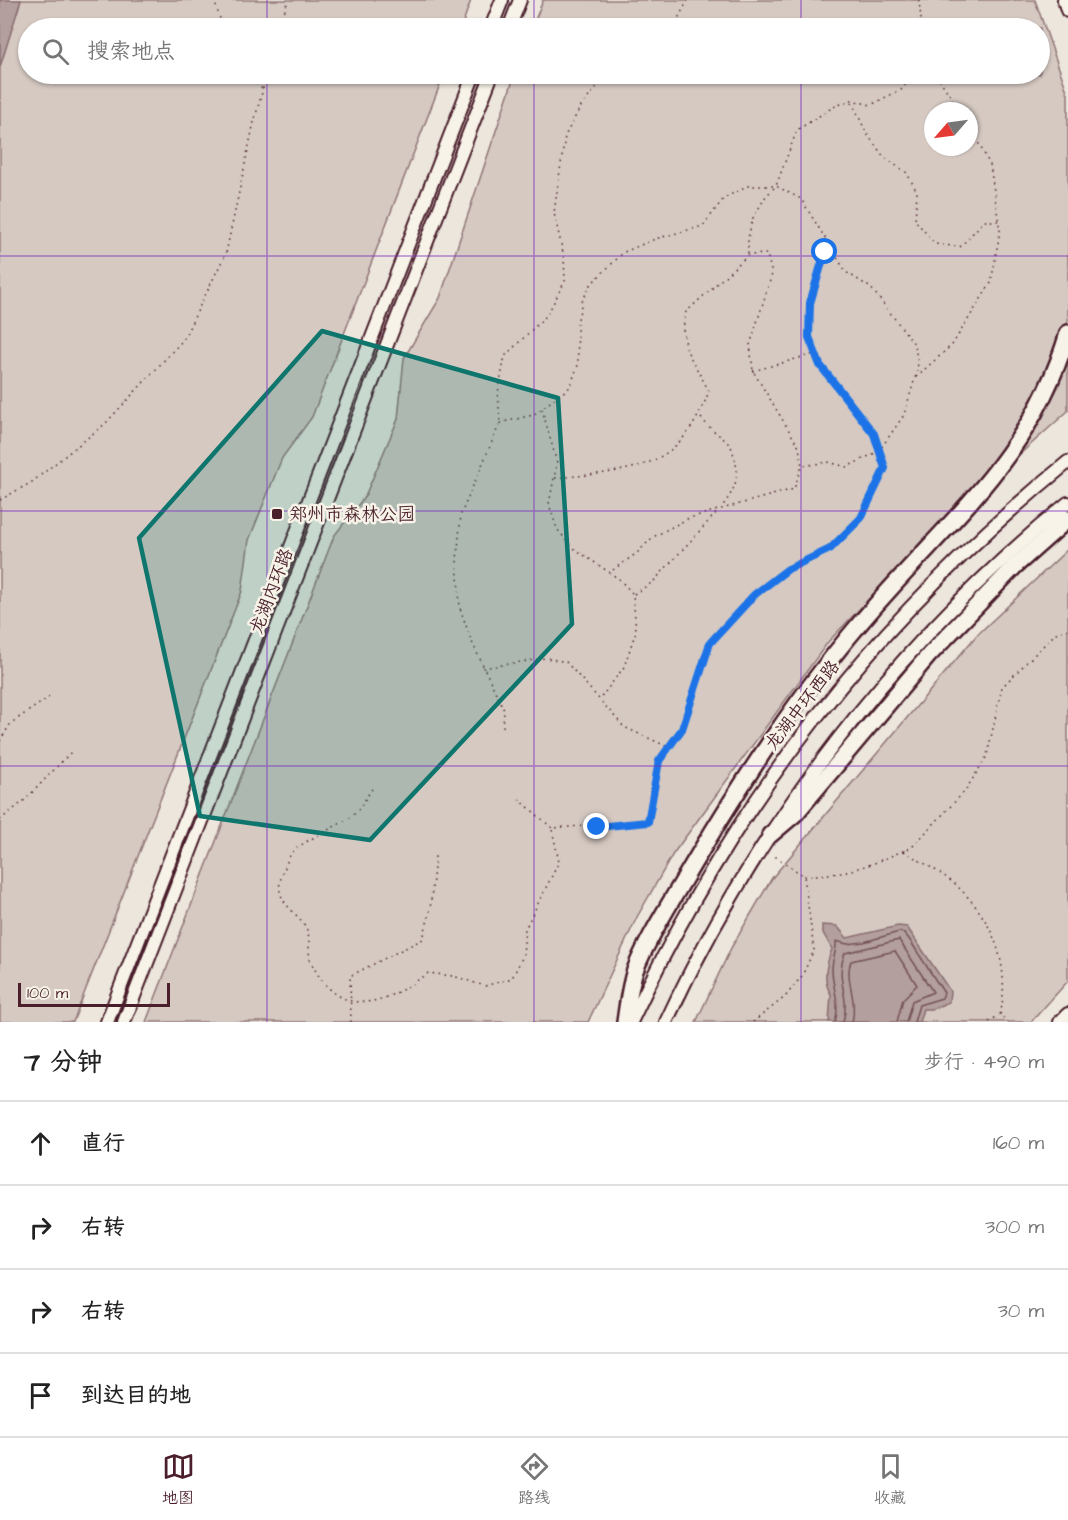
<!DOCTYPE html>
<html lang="zh">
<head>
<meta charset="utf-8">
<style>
	body { margin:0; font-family:"Architects Daughter","LXGW WenKai TC",sans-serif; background:#f6f6f6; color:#222 }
	.compass { position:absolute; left:924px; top:102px; width:54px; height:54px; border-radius:50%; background:#fff; box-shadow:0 2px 4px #0004; rotate:242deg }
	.scale { position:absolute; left:18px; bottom:15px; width:152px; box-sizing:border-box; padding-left:6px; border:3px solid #4a1f2b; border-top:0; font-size:16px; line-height:21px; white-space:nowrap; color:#4a1f2b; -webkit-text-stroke:4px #f7f3e8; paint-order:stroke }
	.stop { position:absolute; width:18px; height:18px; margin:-14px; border:4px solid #1a73e8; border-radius:50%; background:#fff }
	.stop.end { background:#1a73e8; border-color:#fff; box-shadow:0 2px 6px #0008 }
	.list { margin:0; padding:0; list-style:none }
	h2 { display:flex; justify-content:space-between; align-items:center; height:78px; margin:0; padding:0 24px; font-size:26px }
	h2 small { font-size:20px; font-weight:400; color:#767676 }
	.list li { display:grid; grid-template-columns:39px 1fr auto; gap:18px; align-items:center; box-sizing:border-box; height:84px; padding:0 24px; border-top:2px solid #e0e0e0 }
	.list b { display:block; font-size:22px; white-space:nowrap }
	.list em { font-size:20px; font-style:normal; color:#767676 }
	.icon { flex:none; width:33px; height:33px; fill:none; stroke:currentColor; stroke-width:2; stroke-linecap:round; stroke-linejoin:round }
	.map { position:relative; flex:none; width:1068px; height:1022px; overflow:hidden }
	.search { position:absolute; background:#fff; box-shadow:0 2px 4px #0004; left:18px; right:18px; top:18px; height:66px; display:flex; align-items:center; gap:15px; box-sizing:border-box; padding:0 21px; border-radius:33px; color:#767676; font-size:22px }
	.sheet { height:414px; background:#fff }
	nav { display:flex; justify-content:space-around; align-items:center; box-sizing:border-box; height:84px; border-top:2px solid #e0e0e0; background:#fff; font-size:16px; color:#767676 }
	nav a { display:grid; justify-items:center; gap:3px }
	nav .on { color:#4a1f2b }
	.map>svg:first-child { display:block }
	.park { fill:#d5c9c2; stroke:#907476; stroke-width:1.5; fill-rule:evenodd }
	.water { fill:#b39f9d; stroke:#896c6f; stroke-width:1.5 }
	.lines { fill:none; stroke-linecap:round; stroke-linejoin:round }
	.shore { stroke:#745259; stroke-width:1.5 }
	.secondary-casing { stroke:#4a1f2b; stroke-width:16 }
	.primary-casing { stroke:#4a1f2b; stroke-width:18 }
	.trunk-casing { stroke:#4a1f2b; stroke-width:20 }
	.path { stroke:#4a1f2b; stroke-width:1.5; stroke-dasharray:1.5 4.5; stroke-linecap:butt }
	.secondary { stroke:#f7f3e8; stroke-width:12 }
	.primary { stroke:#f7f3e8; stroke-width:14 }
	.trunk { stroke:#f7f3e8; stroke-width:15 }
	.route { stroke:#1a73e8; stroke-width:8 }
	.marked { fill:#0f766e; fill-opacity:0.2; stroke:#0f766e; stroke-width:4.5; stroke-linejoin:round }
	.grid { fill:none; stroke:#7b2cbf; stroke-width:1.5; stroke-opacity:0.55 }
	.poi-dot { fill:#4a1f2b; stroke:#f7f3e8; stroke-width:2 }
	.labels { text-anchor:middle; stroke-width:5; stroke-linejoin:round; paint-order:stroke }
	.poi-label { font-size:18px; fill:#4a1f2b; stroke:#f7f3e8; text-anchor:start }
	.street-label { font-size:18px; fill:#4a1f2b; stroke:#f7f3e8 }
</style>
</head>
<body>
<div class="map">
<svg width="1068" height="1022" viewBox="0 0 1068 1022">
	<rect width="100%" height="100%" fill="#ece6dd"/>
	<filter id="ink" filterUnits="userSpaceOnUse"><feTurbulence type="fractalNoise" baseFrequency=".0167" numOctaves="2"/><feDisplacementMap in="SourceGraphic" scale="12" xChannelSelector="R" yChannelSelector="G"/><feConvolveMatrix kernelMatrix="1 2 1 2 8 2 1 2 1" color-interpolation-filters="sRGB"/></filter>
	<g filter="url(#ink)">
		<path class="park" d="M0 0H471L461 28H28V74H444L312 417 282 458 249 540 242 591 73 1022H0Z
			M543 0H1035L1068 94V411L929 536 828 642 673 854 637 917 588 1022H146L334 536 365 496 398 419 404 358 440 298 515 74H1040V28H532ZM933 111H969V147H933Z
			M1068 549V981L1031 1022H696L731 948 772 878 976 636Z"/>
		<path class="water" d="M0 0H21L0 67Z
			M822 925 837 926 847 938 898 926 907 927 950 991 949 1002 932 1009H923L919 1022H829L831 994C822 981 826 964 832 949L822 931Z"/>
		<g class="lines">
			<path class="shore" d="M835 1022C841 1002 832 988 832 969 832 959 837 952 836 941L847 944 864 942 899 932 904 933 909 939 944 993 942 998 919 1005 914 1022
				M843 1022C851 994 834 981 845 953L899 940 933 992 912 1001 906 1022
				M852 1022C858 999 844 979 851 961L895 951 917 985 903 999 897 1022"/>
			<defs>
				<path id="secondary" d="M491 28 502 0
					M509 28 520 0
					M107 1022 474 74
					M124 1022 492 74
					M631 1022C736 798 876 618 1068 462
					M666 1022C759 822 897 642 1068 503
					M1060 1022 1068 1014"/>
				<path id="primary" d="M1065 0 1068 10"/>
				<path id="trunk" d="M770 835 796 813 929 655 1015 566 1068 519
					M625 1022C627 1007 629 992 633 977 639 953 669 905 683 881 740 784 800 691 874 607 954 515 1032 455 1068 333"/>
			</defs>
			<use href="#secondary" class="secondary-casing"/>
			<use href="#primary" class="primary-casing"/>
			<use href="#trunk" class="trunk-casing"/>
			<path class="path" d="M214 0 223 28
				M919 0 922 28
				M279 28 288 0
				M673 28 688 0
				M249 74 262 89
				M936 74 960 111
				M852 102 867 134 884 157 907 173 917 192 915 220 935 244 960 247 984 221H998
				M748 254V238L753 218 766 196 776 186 797 130 833 107 852 100 871 105 886 97 903 89 911 74
				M753 371 814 354
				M916 377 952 345 991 283 1000 231 990 165 969 125
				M542 409 557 463 549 504 557 529 572 547 619 579 633 594 636 631 624 667 599 700
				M701 418C709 428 720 435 729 444 732 447 733 452 734 456 741 478 734 491 721 508
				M500 423 533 415 570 387 578 365 577 324 582 301 592 283 624 252 655 239 703 226 724 198 748 186H776L801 199 846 272 871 288 915 345 918 368 904 415 879 451 847 467 828 462 802 466
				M555 478C630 471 680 472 709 391L687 351 683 329 686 312 748 255 767 254 772 274 750 345 753 371 799 447 802 466 794 489 689 518 653 537 637 553 610 572
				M0 500 32 482 105 424 183 340 226 253 254 122 267 74
				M634 594 653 582 717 512
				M483 668 546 658 566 662 624 727 668 747
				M503 727 504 710 471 640 460 608 457 560 461 514 500 423 498 393 505 356 547 315 565 281 564 257 554 213 565 136 580 108 599 84 615 74
				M0 741 11 723 51 696
				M372 789C366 797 361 808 353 815 340 826 297 843 291 854 287 860 285 868 282 875 271 903 301 913 307 930 311 940 307 952 311 962 340 1022 384 1005 428 973L453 976 485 986 512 978 523 956 525 929 559 862 552 829
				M519 799 552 828 648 822 659 761 682 729 710 643 754 595 788 569 830 549 861 518 885 468 874 434 820 365 809 337 810 303 827 244
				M0 820 25 800 71 752
				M904 851C921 862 943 873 958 887 994 921 1011 966 1000 1015L1008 1022
				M804 876 841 873 872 864 912 847 965 791 987 756 1002 687 1056 633 1068 629
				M351 1022 350 976 423 939 430 911 435 856
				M753 1022 785 997 802 976 814 950 804 876 773 855
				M989 1022 999 1015"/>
			<use href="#secondary" class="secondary"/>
			<use href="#primary" class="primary"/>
			<use href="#trunk" class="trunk"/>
		</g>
	</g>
	<g class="lines" filter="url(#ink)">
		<path class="route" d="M597 827 648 822 659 761 682 729 710 643 754 595 788 569 830 549 861 518 885 468 874 434 820 365 809 337 810 303 825 252"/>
	</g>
	<path class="marked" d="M322 331 558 398 572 624 370 840 200 816 139 538Z"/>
	<path class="grid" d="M267 0V28M534 0V28M801 0V28M267 74V1022M534 74V1022M801 74V1022M0 256H1068M0 511H1068M0 766H1068"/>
	<rect class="poi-dot" x="271" y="508" width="12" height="12" rx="3"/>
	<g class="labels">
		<g class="poi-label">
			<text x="289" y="520">郑州市森林公园</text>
		</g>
		<g class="street-label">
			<text transform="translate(271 591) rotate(-69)" y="6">龙湖内环路</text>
			<text transform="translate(802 705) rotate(-52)" y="6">龙湖中环西路</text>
		</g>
	</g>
</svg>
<svg class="compass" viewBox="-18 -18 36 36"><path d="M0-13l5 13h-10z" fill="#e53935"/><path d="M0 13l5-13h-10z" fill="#767676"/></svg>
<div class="scale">100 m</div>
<div class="stop" style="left:825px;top:252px"></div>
<div class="stop end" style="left:597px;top:827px"></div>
<div class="search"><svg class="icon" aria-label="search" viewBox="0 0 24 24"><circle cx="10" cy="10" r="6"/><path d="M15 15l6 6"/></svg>搜索地点</div>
</div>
<section class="sheet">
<h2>7 分钟<small>步行 · 490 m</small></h2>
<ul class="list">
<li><svg class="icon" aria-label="ahead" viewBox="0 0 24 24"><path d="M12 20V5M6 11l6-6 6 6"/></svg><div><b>直行</b></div><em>160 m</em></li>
<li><svg class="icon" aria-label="right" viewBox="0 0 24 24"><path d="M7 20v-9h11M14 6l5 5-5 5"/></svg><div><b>右转</b></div><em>300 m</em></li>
<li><svg class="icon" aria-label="right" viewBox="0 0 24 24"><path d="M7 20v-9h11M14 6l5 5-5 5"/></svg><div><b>右转</b></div><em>30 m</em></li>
<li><svg class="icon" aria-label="arrive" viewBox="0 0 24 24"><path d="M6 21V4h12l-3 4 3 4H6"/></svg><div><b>到达目的地</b></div></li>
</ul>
</section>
<nav>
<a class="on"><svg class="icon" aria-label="map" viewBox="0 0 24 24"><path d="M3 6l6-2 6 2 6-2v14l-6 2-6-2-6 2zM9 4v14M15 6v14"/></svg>地图</a>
<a><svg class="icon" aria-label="directions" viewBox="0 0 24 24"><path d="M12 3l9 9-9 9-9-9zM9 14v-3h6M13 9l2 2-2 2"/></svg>路线</a>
<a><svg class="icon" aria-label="saved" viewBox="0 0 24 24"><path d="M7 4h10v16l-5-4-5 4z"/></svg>收藏</a>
</nav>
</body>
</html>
